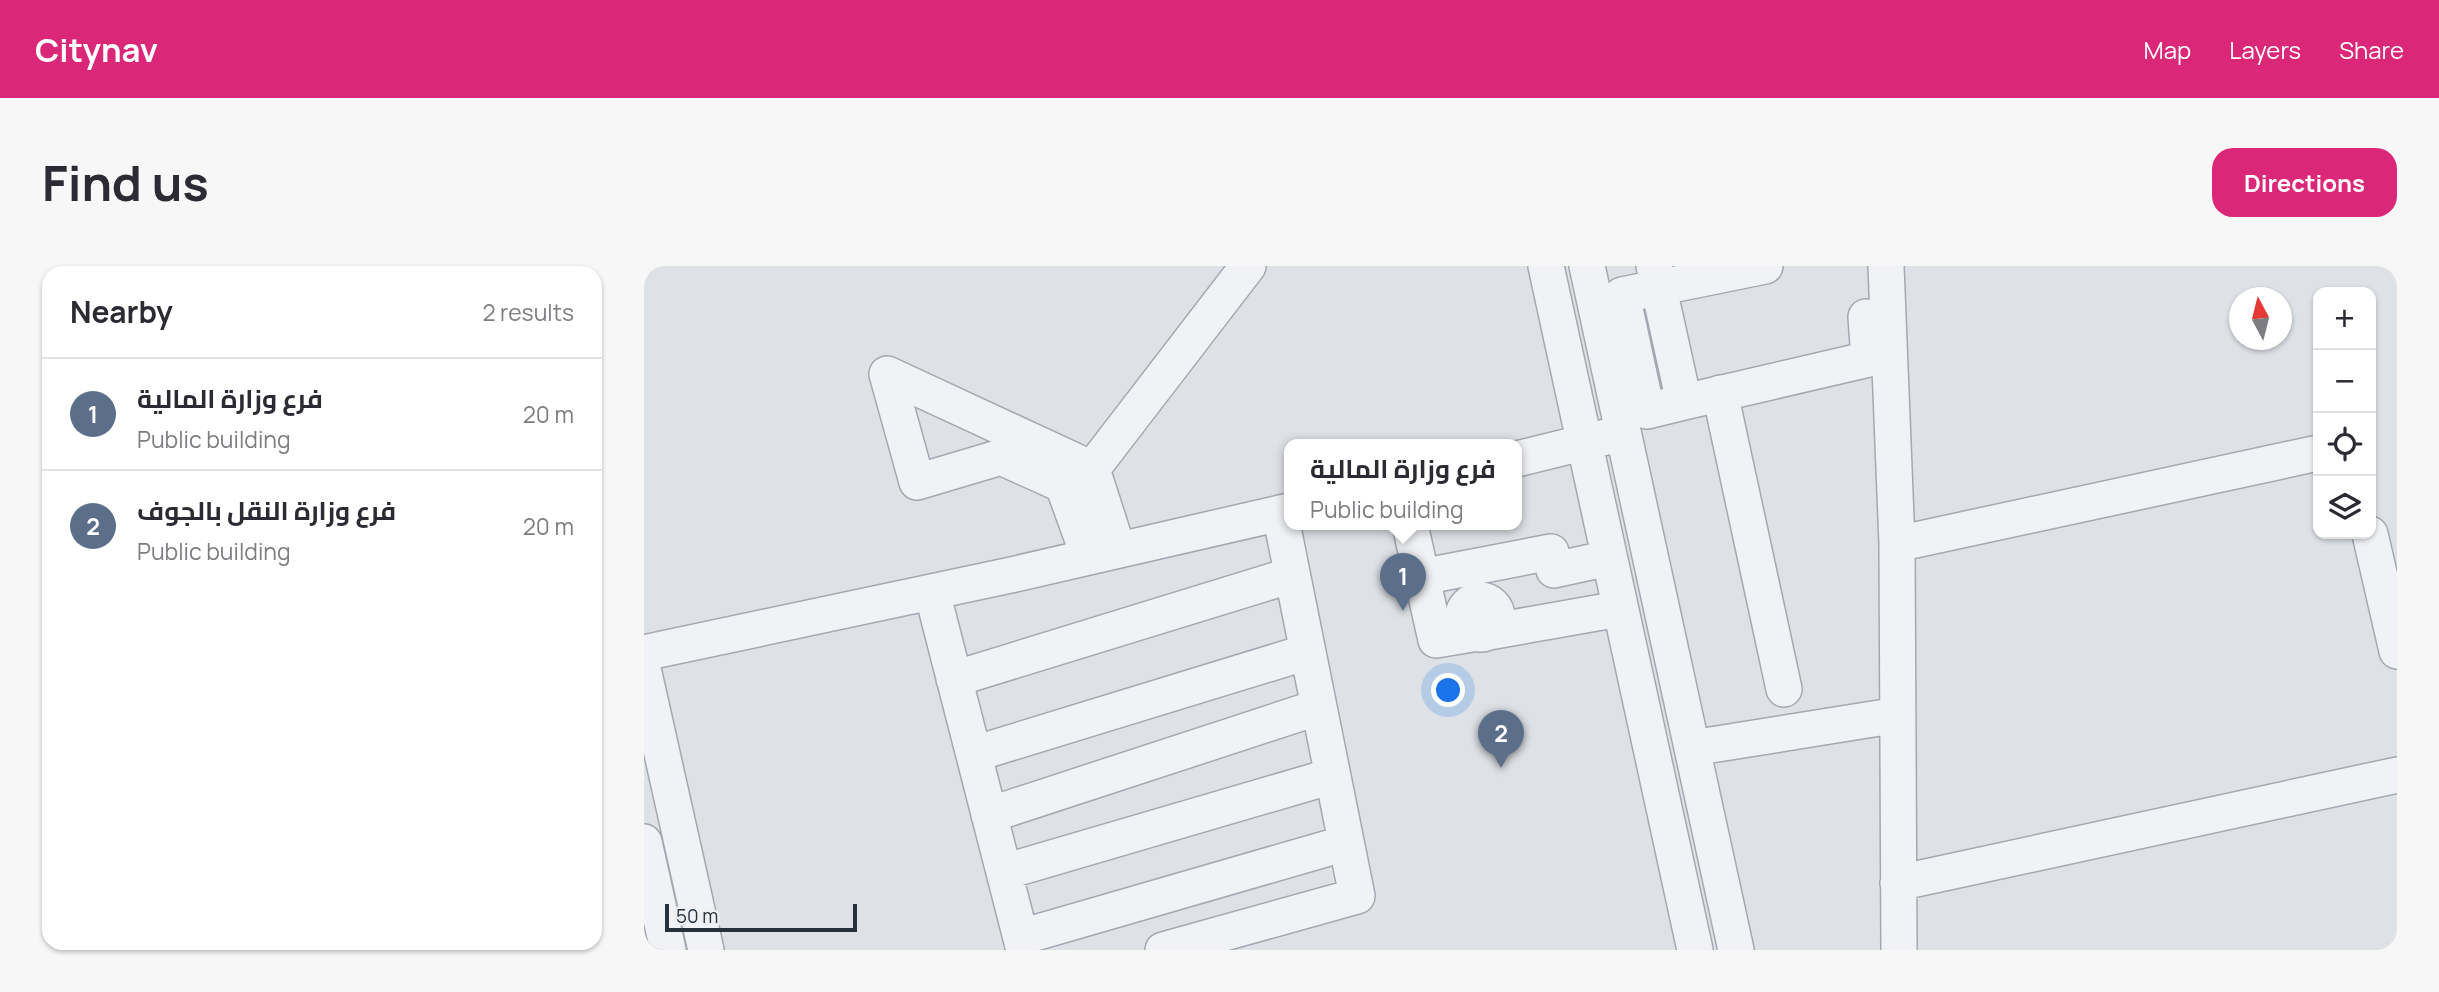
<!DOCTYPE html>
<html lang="en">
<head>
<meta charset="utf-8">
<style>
	body { margin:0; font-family:Manrope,Cairo,sans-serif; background:#f7f7f7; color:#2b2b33 }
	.controls { position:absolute; right:21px; top:21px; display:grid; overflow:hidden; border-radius:14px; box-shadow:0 2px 5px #0004 }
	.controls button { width:63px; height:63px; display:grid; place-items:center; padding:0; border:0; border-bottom:2px solid #e1e1e2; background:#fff; color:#2b2b33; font:35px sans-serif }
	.compass { position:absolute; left:1585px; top:21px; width:63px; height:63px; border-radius:50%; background:#fff; box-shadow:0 2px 5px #0004; rotate:353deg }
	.scale { position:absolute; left:21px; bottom:18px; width:192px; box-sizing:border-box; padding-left:7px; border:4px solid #28303c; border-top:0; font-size:19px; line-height:24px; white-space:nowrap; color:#28303c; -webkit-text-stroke:5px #edf0f4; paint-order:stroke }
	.you { position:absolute; left:805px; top:425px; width:24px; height:24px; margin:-18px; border:5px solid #fff; border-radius:50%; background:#1a73e8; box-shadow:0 0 0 10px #1a73e833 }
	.badge { display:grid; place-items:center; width:46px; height:46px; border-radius:50%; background:#db2777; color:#fff; font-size:23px; font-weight:700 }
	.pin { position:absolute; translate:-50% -58px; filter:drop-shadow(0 2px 4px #0008) }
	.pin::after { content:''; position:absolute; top:37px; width:24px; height:21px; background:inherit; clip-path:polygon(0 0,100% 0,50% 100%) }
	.popup { position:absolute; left:640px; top:173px; width:238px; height:91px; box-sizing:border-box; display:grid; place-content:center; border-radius:14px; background:#fff; filter:drop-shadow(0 2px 5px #0005); font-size:23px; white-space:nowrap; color:#7c7c81 }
	.popup b { font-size:26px; color:#2b2b33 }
	.popup::after { content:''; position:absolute; left:50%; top:100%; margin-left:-14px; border:14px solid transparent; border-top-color:#fff }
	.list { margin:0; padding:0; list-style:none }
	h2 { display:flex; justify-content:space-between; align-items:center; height:91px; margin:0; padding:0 28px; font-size:30px }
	h2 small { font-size:23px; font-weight:400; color:#7c7c81 }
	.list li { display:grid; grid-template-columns:46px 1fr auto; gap:21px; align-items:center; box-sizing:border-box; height:112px; padding:0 28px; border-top:2px solid #e1e1e2 }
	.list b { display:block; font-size:26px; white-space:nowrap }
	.list p { margin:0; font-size:23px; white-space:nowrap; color:#7c7c81 }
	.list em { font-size:23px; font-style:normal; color:#7c7c81 }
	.icon { flex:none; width:38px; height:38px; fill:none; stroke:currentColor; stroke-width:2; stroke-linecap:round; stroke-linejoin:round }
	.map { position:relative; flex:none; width:1753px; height:684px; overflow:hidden; border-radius:21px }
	header { display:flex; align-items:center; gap:42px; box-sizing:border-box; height:98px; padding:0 35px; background:#db2777; color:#fff }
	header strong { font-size:33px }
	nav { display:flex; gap:38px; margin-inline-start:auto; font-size:24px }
	.intro { display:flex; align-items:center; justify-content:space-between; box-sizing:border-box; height:168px; padding:0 42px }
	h1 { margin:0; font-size:49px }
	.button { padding:18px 32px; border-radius:21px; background:#db2777; color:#fff; font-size:24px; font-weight:700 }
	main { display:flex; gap:42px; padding:0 42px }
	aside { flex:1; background:#fff; border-radius:21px; box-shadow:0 2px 5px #0004 }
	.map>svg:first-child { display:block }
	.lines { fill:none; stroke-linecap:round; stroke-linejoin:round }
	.minor-casing { stroke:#a4a8b0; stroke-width:38 }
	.minor { stroke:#f0f2f5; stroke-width:35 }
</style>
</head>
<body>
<header>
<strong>Citynav</strong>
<nav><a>Map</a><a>Layers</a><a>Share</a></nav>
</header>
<div class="intro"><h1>Find us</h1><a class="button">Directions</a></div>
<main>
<aside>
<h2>Nearby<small>2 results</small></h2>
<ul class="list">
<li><span class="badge" style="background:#5c6f8a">1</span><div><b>فرع وزارة المالية</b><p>Public building</p></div><em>20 m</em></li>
<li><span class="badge" style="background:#5c6f8a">2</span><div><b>فرع وزارة النقل بالجوف</b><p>Public building</p></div><em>20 m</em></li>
</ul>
</aside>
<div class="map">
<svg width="1753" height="684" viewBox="0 0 1753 684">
	<rect width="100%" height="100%" fill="#dee1e6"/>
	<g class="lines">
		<defs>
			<path id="minor" d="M902 0 1051 684
				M943 0 1092 684
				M1010 0 1040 136 1225 93 1222 51
				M1242 0 1253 278 1255 684
				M1076 127 1140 423
				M1040 136 1003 145 978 29 1121 0
				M873 193 962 171
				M766 259 792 374 834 367
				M1726 268 1753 385
				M1253 278 1674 187
				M474 284 448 203 604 0
				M445 291 419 219 357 191 273 216 243 108 448 203
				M777 311 907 286 910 304 965 292
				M288 326 380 684
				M819 351a17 17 0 1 1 34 0a17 17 0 1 1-34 0Z
				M839 367 975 343
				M0 387 367 309 645 245
				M0 407 62 684
				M310 413 648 309
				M1048 482 1254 449
				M330 488 663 386
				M345 549 675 441
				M0 576 24 684
				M360 606 688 510
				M1254 617 1753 509
				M377 671 702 577
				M519 684 713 630 636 247"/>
		</defs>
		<use href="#minor" class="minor-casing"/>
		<use href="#minor" class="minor"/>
	</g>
</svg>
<div class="controls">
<button>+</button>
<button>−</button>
<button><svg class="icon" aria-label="locate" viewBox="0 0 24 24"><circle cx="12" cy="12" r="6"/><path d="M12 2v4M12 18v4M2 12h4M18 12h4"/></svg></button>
<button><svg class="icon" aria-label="layers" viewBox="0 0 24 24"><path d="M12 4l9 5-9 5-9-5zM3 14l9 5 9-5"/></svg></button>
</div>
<svg class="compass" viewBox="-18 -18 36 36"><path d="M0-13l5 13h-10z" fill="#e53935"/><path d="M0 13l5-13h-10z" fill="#7c7c81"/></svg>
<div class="scale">50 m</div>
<div class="you"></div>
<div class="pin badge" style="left:759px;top:345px;background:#5c6f8a">1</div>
<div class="popup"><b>فرع وزارة المالية</b>Public building</div>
<div class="pin badge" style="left:857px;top:502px;background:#5c6f8a">2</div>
</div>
</main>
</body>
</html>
